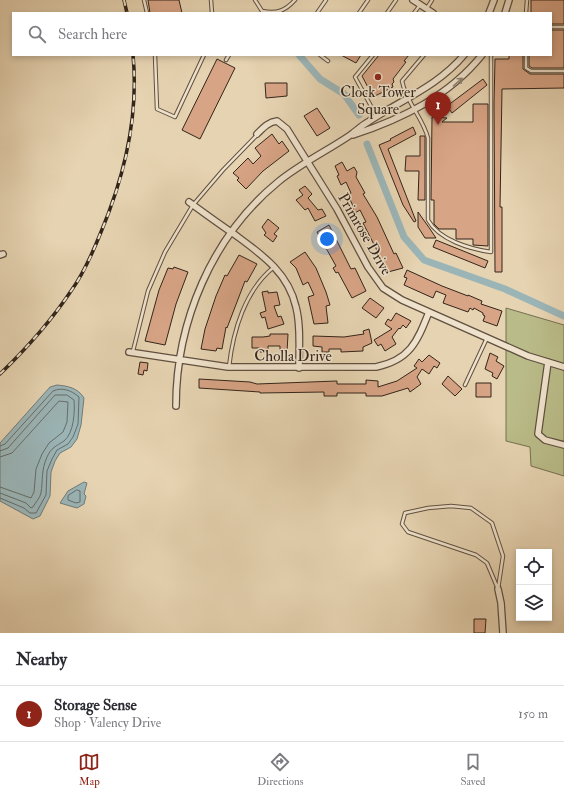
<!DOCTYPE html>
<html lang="en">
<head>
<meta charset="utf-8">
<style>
	body { margin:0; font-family:"IM FELL Double Pica",serif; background:#f7f7f7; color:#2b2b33 }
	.controls { position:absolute; right:12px; bottom:12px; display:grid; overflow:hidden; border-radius:0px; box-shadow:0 2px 6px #0003 }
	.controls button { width:36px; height:36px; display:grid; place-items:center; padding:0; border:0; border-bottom:1px solid #e1e1e2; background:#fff; color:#2b2b33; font:20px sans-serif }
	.you { position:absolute; left:327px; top:239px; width:14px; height:14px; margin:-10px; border:3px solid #fff; border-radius:50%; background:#1a73e8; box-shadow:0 0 0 6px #1a73e833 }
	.badge { display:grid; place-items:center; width:26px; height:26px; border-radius:50%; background:#8f2418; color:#fff; font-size:13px; font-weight:700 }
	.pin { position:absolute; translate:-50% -33px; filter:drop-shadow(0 1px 2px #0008) }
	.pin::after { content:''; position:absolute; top:21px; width:14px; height:12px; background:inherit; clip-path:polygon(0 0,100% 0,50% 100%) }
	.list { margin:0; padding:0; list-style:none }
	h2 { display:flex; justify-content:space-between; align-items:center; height:52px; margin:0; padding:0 16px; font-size:17px }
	h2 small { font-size:13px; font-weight:400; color:#7c7c81 }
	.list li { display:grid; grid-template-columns:26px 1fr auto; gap:12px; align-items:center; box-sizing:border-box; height:56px; padding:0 16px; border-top:1px solid #e1e1e2 }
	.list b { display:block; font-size:15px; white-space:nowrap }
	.list p { margin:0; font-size:13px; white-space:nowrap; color:#7c7c81 }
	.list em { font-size:13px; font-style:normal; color:#7c7c81 }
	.icon { flex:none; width:22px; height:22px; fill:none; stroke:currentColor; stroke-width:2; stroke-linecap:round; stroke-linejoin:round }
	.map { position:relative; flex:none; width:564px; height:633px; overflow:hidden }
	.search { position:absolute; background:#fff; box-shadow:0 2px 6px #0003; left:12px; right:12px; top:12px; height:44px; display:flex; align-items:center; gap:10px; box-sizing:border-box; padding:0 14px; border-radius:0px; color:#7c7c81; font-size:15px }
	.sheet { height:108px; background:#fff }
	nav { display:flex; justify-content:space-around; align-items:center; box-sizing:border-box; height:56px; border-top:1px solid #e1e1e2; background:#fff; font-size:11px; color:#7c7c81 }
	nav a { display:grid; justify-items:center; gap:2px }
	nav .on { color:#8f2418 }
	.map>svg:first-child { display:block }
	.green { fill:#b9bb88; stroke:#767051 }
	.water { fill:#9bb5b7; stroke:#717b78 }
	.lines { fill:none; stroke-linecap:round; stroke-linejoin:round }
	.shore { stroke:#676d68; stroke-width:1 }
	.canal { stroke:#9bb5b7; stroke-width:7 }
	.building { fill:#d7a485; stroke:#33251a }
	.lane-casing { stroke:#605040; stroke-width:4.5 }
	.street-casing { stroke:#605040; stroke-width:8 }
	.lane { stroke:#efe2cc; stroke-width:2.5 }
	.street { stroke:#efe2cc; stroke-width:5.5 }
	.rail-casing { stroke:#33251a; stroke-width:3.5 }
	.rail { stroke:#efe2cc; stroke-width:2; stroke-dasharray:6; stroke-linecap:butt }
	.oneway { stroke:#918473 }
	.poi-dot { fill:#8f2418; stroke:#efe2cc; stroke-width:1.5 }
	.labels { text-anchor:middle; stroke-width:3; stroke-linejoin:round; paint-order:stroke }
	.poi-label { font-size:15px; fill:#33251a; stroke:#efe2cc }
	.street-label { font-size:15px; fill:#33251a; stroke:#efe2cc }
</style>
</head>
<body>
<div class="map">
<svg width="564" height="633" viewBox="0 0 564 633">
	<rect width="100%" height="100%" fill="#e6d3b1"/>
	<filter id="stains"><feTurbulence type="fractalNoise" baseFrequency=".005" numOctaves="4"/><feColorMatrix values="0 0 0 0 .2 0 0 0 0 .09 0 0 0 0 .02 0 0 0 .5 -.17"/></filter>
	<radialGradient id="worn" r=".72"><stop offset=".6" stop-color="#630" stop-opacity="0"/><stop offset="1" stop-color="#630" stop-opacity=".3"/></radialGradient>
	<path class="green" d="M506 308 564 325V476L531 466 530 447 506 441Z"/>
	<path class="water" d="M57 385C68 386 78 388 84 398L81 425 77 439 71 447 60 453 55 461 51 472 50 496 40 516 33 519 0 501V443L50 387Z
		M84 482 87 483 84 494 86 496 84 504 77 508 60 503 68 491Z"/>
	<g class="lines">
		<path class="shore" d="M0 446 5 444 53 391C62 387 71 390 79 397L78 424 73 437 68 444 57 450 52 459 47 471 46 495 36 513H30L24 508 0 498
			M0 451 8 448 55 395H67L74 400C75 411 74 433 64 441 56 446 51 448 47 457 41 470 43 481 41 493 40 498 35 503 33 507L31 508 26 503 0 493
			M0 457 12 453 59 401 68 402 67 422 63 432 49 443 42 454 36 469 34 492 31 498 0 487
			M77 490 80 491V502L76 503 68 500V496Z"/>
		<path class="canal" d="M299 55 320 79 344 94 359 115
			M367 144 404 237 424 260 505 289 564 316"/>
	</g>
	<path class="building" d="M148 0H179L182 13H150Z
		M531 0H564V24H551V13H531Z
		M551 30H564V68H532L529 66V55H551Z
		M341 55H361L356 63Z
		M379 55H409L404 61 406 62 393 79 394 82 392 84 393 87 373 97 362 76Z
		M509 55H523V69L530 74H564V88L502 89 500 207H502V272H495L494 104 495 59H509Z
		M217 59 235 68 200 139 182 130Z
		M483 79 487 85 452 113 447 106Z
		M265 83H287V96L266 98Z
		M473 104H488V246L473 245V239H456V229H439L434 224V200H431L432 117 447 118 442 122H473Z
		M317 108 330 128 317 136 304 116Z
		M413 127 416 134 388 149 416 221 414 222 403 205 379 145 391 140 390 139Z
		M272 134 279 144 282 141 289 151 263 171 246 189 237 180 239 178 233 173 248 158 253 164 261 156 255 148Z
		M420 136H425V200H418L419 171H405L406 156H420Z
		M342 162 347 171 354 167 357 172 356 177 365 193 363 194 377 217 394 254 396 253 403 268 388 272 363 223 366 222 360 210 355 213 352 206H353L348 195 351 193 346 182 341 185 337 176 339 175 335 166Z
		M305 186 312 194 308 198 318 210 322 209 326 216 315 221 308 208 305 210 296 200 303 195 299 190Z
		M418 212 430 229 436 238H425L418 227Z
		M268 219 279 228 274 234 277 236 273 242 264 235 266 233 262 227Z
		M329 225 351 269 355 268 366 291 352 298 338 272 336 273 333 268 336 266 317 232Z
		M436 240 488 261 485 268 433 247Z
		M305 252 316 268 326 292 330 305 326 306 328 323 314 324 308 297 314 295 308 282 303 285 296 268 290 262Z
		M239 255 257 264 247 282 245 281 227 328 226 327 222 349 217 348 216 351 201 349 205 329 216 296 225 275 227 276Z
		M174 267 188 272 176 304 165 345 145 341 159 290 168 268 173 269Z
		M407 270 442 286 468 296V295L482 301 481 304 502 311 497 326 483 321 485 316 483 315V313L474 308 473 310 470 308 468 312 443 303 446 295 436 291 433 298 404 285 407 278 404 277Z
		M268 291V293L277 292 280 305 274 306 278 317 281 316 284 324 268 329 265 317 262 318 260 313 266 311 262 292Z
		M370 298 384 308 376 318 362 308Z
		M396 313 411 321 406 328 403 325 400 329 399 328 392 337 396 344 385 351 381 344 378 346 374 340 392 329 385 324 388 319 391 321Z
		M369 329 372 343 363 347V351L341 352V349H329V352H322V347L313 346V336L344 337 364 334 363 331Z
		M270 334H288L287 352H280V346H268V352H260V348H252V337H263L270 336Z
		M490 353 498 357 496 361 504 366 497 379 492 376 493 373 485 369Z
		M429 355 440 363 437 368 434 366 429 374 422 369 417 377 421 384 410 392 408 388 382 396H366V393H337V396H324V392L260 393V392L199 388V379L250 382 257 384 337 381V384H366V380L378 381V387L397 381 417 368 414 366 419 359 422 362Z
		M140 362 148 363 147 371 144 370 143 375 138 374Z
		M448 376 462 389 455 396 442 384Z
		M476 383H491V397H476Z
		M474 619H486L485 633H474Z"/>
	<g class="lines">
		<defs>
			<path id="lane" d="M144 0 147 13
				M211 0 212 13
				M255 0 262 11C277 14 285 11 295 0
				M427 8 432 0
				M317 13 326 0
				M359 13 368 0
				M387 13 396 0
				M414 13 420 5
				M526 13 527 0
				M551 27H564
				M155 55 157 109 175 117 204 55
				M320 55 328 61
				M373 55 355 77 377 117
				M424 55 402 81C406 102 423 118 428 138V220C439 240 470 249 491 252V55
				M526 55V68L531 71H564
				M226 60 229 55
				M133 351 148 291 165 252 193 205 223 170 257 135
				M229 367C233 331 245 290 274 267
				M465 385 487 338
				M451 506 471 508 492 523 503 556 498 589 487 563 476 555 408 532 402 524 405 513 428 508Z"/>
			<path id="street" d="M413 0 433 13
				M489 13 494 0
				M505 13 509 0
				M257 134C263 128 268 122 277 121L287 129 337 209 368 267 383 288 402 300 528 356 564 367
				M353 135C402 119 449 96 482 55
				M189 202C204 213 219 224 234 234 261 254 288 272 296 307 301 326 299 348 299 368
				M0 255 3 254
				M129 352 228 367H376C410 360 417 342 429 312
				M548 362 538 434 545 440 564 445
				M176 406C176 322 212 236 278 182 300 164 325 152 349 136 355 132 361 126 368 122 401 100 438 86 464 55
				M498 589 501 603 503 633"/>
		</defs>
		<use href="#lane" class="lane-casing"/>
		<use href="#street" class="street-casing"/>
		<use href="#lane" class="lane"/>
		<use href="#street" class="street"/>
		<defs>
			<path id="rail" d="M124 0 127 13
				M0 374C26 349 51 321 71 291 84 273 93 252 101 232 125 175 139 117 133 55"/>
		</defs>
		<use href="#rail" class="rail-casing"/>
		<use href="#rail" class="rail"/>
	</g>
	<defs><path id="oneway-shaft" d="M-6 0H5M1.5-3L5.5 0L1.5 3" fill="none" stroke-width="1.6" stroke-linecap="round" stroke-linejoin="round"/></defs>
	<use class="oneway" href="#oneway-shaft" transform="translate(458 82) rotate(-41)"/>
	<circle class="poi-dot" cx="378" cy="77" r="4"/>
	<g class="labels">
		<g class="poi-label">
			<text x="378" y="97">Clock Tower<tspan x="378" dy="17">Square</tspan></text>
		</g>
		<g class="street-label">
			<text transform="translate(365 234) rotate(60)" y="5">Primrose Drive</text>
			<text x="293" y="361">Cholla Drive</text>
		</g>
	</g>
	<rect width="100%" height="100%" filter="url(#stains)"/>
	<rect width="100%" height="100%" fill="url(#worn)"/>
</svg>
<div class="controls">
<button><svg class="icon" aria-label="locate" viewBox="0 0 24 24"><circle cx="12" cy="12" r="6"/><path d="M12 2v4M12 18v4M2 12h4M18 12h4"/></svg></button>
<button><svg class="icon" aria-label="layers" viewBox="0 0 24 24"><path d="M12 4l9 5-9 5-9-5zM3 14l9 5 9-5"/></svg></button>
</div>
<div class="you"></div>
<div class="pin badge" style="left:438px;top:125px">1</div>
<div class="search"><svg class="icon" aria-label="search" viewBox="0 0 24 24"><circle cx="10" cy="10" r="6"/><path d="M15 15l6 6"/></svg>Search here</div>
</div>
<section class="sheet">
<h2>Nearby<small></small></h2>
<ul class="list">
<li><span class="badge">1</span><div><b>Storage Sense</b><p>Shop · Valency Drive</p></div><em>150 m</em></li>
</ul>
</section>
<nav>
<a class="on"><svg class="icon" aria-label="map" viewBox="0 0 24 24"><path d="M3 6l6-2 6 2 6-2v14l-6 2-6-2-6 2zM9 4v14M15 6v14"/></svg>Map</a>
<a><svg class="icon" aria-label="directions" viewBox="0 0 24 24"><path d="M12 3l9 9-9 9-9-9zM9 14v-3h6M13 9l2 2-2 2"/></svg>Directions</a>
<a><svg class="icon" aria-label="saved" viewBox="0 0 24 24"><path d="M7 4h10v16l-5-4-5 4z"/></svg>Saved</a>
</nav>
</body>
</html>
